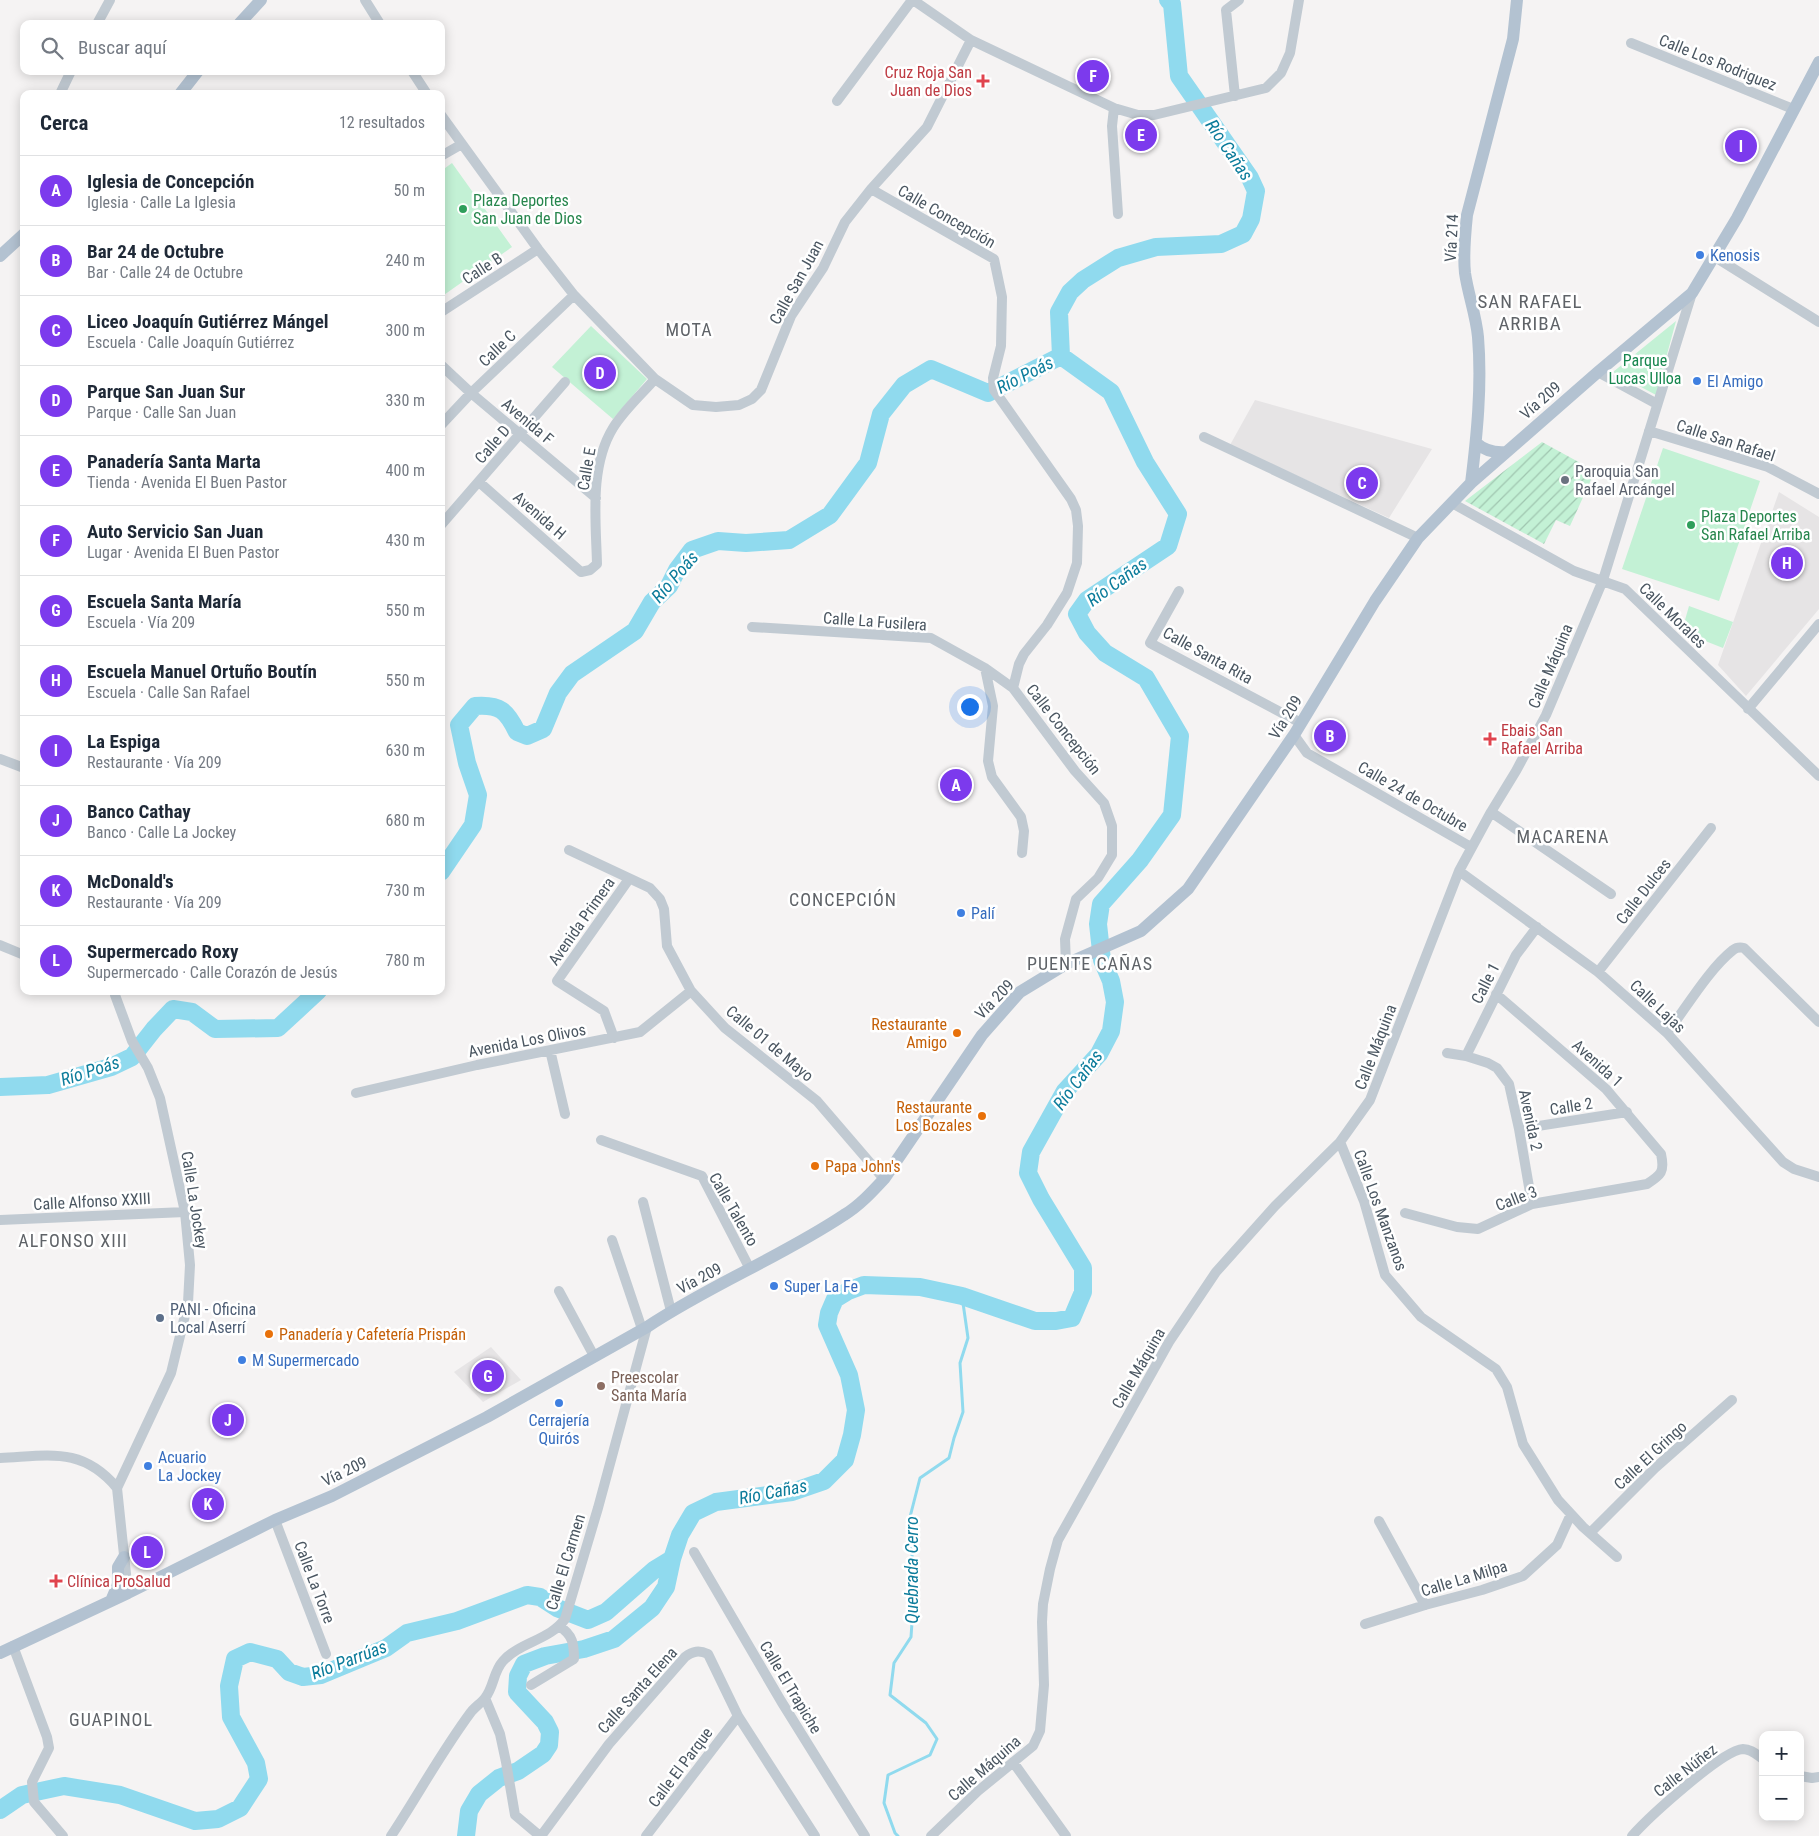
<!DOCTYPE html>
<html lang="es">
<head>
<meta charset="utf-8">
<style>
	body { margin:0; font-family:"Roboto Condensed",sans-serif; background:#f2f2f3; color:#1f2937 }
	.controls { position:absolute; right:15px; bottom:15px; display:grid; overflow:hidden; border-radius:10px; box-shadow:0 2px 12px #0003 }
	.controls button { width:45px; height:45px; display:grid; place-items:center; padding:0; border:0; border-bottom:1px solid #e0e1e3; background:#fff; color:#1f2937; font:25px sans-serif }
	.you { position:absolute; left:969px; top:706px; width:18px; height:18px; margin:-12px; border:4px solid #fff; border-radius:50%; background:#1a73e8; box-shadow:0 0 0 8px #1a73e833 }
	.badge { display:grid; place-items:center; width:32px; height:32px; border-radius:50%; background:#7c3aed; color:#fff; font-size:16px; font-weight:700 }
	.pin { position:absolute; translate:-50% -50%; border:2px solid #fff; box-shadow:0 1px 5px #0006 }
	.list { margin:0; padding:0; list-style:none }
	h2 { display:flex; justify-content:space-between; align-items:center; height:65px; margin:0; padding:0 20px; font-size:21px }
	h2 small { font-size:16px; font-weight:400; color:#747a83 }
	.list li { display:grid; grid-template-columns:32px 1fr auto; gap:15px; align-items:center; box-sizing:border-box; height:70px; padding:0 20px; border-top:1px solid #e0e1e3 }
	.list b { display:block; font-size:19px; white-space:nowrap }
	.list p { margin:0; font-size:16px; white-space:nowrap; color:#747a83 }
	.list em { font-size:16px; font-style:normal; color:#747a83 }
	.icon { flex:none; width:28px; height:28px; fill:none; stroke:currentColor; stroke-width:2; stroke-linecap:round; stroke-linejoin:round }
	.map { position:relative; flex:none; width:1819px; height:1836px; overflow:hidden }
	.search { position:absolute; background:#fff; box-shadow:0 2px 12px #0003; left:20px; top:20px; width:425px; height:55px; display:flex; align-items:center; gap:12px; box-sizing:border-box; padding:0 18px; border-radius:10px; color:#747a83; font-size:19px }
	.panel { position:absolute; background:#fff; box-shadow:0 2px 12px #0003; left:20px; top:90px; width:425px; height:905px; border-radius:10px }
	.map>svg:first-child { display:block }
	.education { fill:#e6e4e5 }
	.green { fill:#c3f1d5 }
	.garden { fill:url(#garden-furrows) }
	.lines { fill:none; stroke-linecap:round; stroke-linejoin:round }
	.stream { stroke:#90daee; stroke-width:3 }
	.river { stroke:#90daee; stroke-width:18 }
	.minor { stroke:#c1cad2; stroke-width:10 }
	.major { stroke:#b3c2d1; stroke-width:12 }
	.health-dot { fill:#e0444e; stroke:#fff; stroke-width:2 }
	.leisure-dot { fill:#2e9e5b; stroke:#fff; stroke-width:2 }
	.shop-dot { fill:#3f7fe0; stroke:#fff; stroke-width:2 }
	.worship-dot { fill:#6b7280; stroke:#fff; stroke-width:2 }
	.food-dot { fill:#e8710a; stroke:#fff; stroke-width:2 }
	.service-dot { fill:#5c6f8a; stroke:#fff; stroke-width:2 }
	.education-dot { fill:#8d6e63; stroke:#fff; stroke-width:2 }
	.labels { text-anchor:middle; stroke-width:5; stroke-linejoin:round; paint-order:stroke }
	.street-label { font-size:16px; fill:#4a5661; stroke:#fff }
	.health-label { font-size:16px; fill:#be3a42; stroke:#fff; text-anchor:start }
	.leisure-label { font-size:16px; fill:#27864d; stroke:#fff; text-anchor:start }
	.shop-label { font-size:16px; fill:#366cbe; stroke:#fff; text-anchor:start }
	.park-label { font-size:16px; fill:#17864f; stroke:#fff }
	.worship-label { font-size:16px; fill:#5b616d; stroke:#fff; text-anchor:start }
	.food-label { font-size:16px; fill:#c56008; stroke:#fff; text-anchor:end }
	.service-label { font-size:16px; fill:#4e5e75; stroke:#fff; text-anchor:start }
	.education-label { font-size:16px; fill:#785e54; stroke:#fff; text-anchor:start }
	.water-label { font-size:18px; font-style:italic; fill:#0c7c9b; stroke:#fff }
	.neighbourhood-label { font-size:18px; letter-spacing:1px; fill:#5f6368; stroke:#fff }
	.quarter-label { font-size:19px; letter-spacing:1px; fill:#5f6368; stroke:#fff }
</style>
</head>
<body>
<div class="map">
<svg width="1819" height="1836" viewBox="0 0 1819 1836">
	<defs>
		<pattern id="garden-furrows" width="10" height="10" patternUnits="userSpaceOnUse" patternTransform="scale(1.25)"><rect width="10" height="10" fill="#c3f1d5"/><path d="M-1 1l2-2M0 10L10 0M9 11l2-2" fill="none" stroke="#a0c6b0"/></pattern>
	</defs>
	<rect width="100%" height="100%" fill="#f5f3f3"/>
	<path class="education" d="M1255 400 1432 449 1389 518 1230 445Z
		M1779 492 1819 517V609L1746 696 1718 665Z
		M491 1347 521 1380 483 1402 454 1372Z"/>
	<path class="green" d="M452 163 512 247 441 297V171Z
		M1676 321 1656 395 1613 372Z
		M591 326 647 379 613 419 552 367Z
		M1663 448 1760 481 1719 601 1622 569Z
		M1689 606 1733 622 1723 648 1690 635 1683 627Z"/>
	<path class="garden" d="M1542 442 1595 471 1570 526 1556 520 1544 544 1465 501Z"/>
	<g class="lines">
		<path class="stream" d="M898 1836 895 1833 884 1803 888 1775 930 1755 937 1739 926 1723 890 1695 894 1663 911 1637 914 1593 910 1517 920 1478 949 1458 954 1438 963 1412 960 1363 968 1338 962 1296"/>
		<path class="river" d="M1061 356 1059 312 1070 292 1083 280 1118 258 1156 247 1221 244 1243 234 1251 219 1256 191 1250 178 1179 76 1172 4 1168 0
			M441 872 473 825 478 795 467 763 459 725 475 706C500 704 507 711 517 732L527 736 543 729 558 693 572 674 635 631 652 602 669 586 677 570 692 550 718 541 746 543 789 540 830 515 868 463 881 414 904 385 931 369 988 393 1061 356
			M0 1087 48 1085 111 1067 132 1057 154 1029 173 1009 192 1012 215 1029 278 1028 318 991
			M0 1810 22 1795 64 1786 120 1795 195 1821 218 1819 240 1808 259 1779 256 1763 231 1717 229 1686 235 1659 250 1652 277 1659 289 1672 303 1677 321 1675 386 1648 407 1633 457 1621 527 1595 540 1597 557 1608 588 1620 606 1612 654 1570 672 1559
			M466 1836 469 1811 479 1794 499 1778 518 1771 543 1754 549 1745 550 1732 545 1722 517 1692 518 1676 524 1664 545 1656 584 1649 614 1639 652 1608 666 1587 672 1559 680 1535 693 1513 716 1502 792 1492 824 1481 845 1460 852 1435 856 1410 849 1375 827 1325 829 1313 835 1299 848 1291 864 1285 920 1287 962 1296 1035 1321H1056L1072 1318 1083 1292V1268L1041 1199 1028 1173 1031 1152 1065 1091 1099 1054 1111 1031 1115 1002 1111 981 1102 960 1098 924 1101 904 1140 860 1172 815 1180 736 1146 678 1105 653 1087 633 1077 614 1087 600 1168 546 1178 514 1145 462 1111 392 1061 356"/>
		<path class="minor" d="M365 0 380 24
			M913 0 971 40 1114 108 1138 115H1154L1266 88 1281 73 1290 53 1299 0
			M97 24 110 0
			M1631 43 1793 109
			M412 71 427 94
			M60 94 71 71
			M1235 96 1226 10 1239 0
			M837 101 912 0
			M1114 108 1112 126 1118 214
			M441 115 538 249 574 295 655 379 693 405 716 407 739 405 752 399 761 390 791 316 823 268 845 222 871 189 927 127 971 40
			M441 156 462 144
			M871 189 994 259 1002 297 1001 346 993 378 994 390 1071 499 1076 510 1078 526 1077 563 1067 593 1047 625 1024 654 1019 664 1013 688
			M1715 257 1819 322
			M441 312 538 249
			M441 365 471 393 596 498
			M1598 372 1657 404
			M441 425 471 393 574 295
			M1649 431 1768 467 1819 494
			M1204 437 1418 538
			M479 482 581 572 590 570 597 564C596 521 589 467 613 428 624 410 641 395 655 379
			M1452 503 1574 571 1625 589 1819 776
			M441 525 565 382
			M1179 591 1150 643 1301 723
			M752 627 931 638 985 668 1013 688 1075 771 1104 803 1112 826V855L1098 878 1076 899 1065 939 1066 964
			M985 668 993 706 988 761 992 777 1021 817 1024 831 1022 853
			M1748 709 1819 624
			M1294 735 1307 753 1471 847
			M0 759 24 768
			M1491 812 1611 894
			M569 850 650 888 660 899 664 909 667 946 691 991 725 1028 817 1101 884 1179
			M1459 871 1598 972 1667 1033 1783 1162 1794 1169 1819 1177
			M0 945 24 955
			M1598 972 1711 828
			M115 991V995L132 1041 148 1068 160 1098 185 1212 190 1265 188 1303 171 1373 117 1488
			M1667 1033C1686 1008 1709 969 1733 950 1737 947 1740 947 1744 948L1819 1022
			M614 1038 604 1011 557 981 629 879
			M550 1050 565 1114
			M1447 1053 1466 1056 1488 1063 1497 1068 1509 1084 1519 1129 1532 1204
			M1466 1056 1516 955 1537 927
			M356 1093 477 1065 640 1032 691 991
			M1519 1129 1627 1112
			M601 1140 702 1176 750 1269
			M1340 1142 1364 1201 1385 1275 1421 1317 1496 1369 1507 1387 1523 1444 1558 1500 1583 1527 1617 1557
			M643 1202 671 1311
			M1405 1213 1457 1227 1478 1229 1532 1204 1647 1184C1661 1175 1665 1172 1661 1154L1606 1089 1496 994
			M0 1220 185 1212
			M612 1240 642 1329
			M559 1291 594 1356
			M0 1458C48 1456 82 1446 117 1488L128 1593
			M275 1520 326 1654
			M1379 1521 1425 1605
			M1590 1533 1655 1468 1732 1400
			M694 1552 781 1701 865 1836
			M1365 1624 1425 1605 1482 1590 1523 1576 1557 1545 1571 1514
			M13 1646 47 1737 49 1748 32 1782 34 1802 63 1836
			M531 1685 574 1659C574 1644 573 1635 559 1626
			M485 1698 500 1734 506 1762 515 1815 540 1836
			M1013 1762 1066 1836
			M1800 1776 1812 1778 1819 1777
			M391 1836C418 1795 442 1751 471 1712 475 1707 481 1703 485 1698 494 1687 493 1672 503 1661 520 1642 550 1640 565 1619L598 1508 647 1327
			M541 1836 609 1744 685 1657C693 1651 699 1650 708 1654L738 1716 815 1836
			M646 1836 738 1716
			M931 1836 978 1791 1033 1746 1040 1731 1044 1685 1042 1622 1043 1604 1050 1569 1058 1540 1169 1342 1216 1272 1275 1206 1340 1142 1370 1100 1459 871 1491 812 1516 771 1546 715 1603 580 1692 293
			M1632 1836C1648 1818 1722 1750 1743 1749 1751 1749 1757 1755 1763 1759"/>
		<path class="major" d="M239 24 261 0
			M180 94 198 71
			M0 256 24 234
			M1476 443C1485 451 1494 453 1506 452
			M1471 483C1477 435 1482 385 1478 337 1476 315 1468 294 1465 273 1463 254 1465 234 1467 215L1513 39 1517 0
			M111 1601 118 1584V1567L124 1557
			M0 1653 128 1593 275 1520 332 1496 487 1417 647 1327C710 1285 781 1257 844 1215 859 1206 872 1192 884 1179L982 1035 1020 992 1066 964 1141 931 1188 889 1294 735 1375 601 1418 538 1471 483 1598 372 1692 293 1737 218 1819 62"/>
	</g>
	<g class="health-dot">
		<path d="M980.5 73.5h5v5h5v5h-5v5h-5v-5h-5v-5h5z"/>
		<path d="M1487.5 731.5h5v5h5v5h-5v5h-5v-5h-5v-5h5z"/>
		<path d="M53.5 1573.5h5v5h5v5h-5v5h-5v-5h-5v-5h5z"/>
	</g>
	<g class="leisure-dot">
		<circle cx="463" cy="209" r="5"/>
		<circle cx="1691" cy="525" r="5"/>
	</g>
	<g class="shop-dot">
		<circle cx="1700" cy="255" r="5"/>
		<circle cx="1697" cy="381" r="5"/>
		<circle cx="961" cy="913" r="5"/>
		<circle cx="774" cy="1286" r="5"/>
		<circle cx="242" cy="1360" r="5"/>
		<circle cx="559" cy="1403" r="5"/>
		<circle cx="148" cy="1466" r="5"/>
	</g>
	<circle class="worship-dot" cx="1565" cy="480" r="5"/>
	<g class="food-dot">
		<circle cx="957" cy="1033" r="5"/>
		<circle cx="982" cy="1116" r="5"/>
		<circle cx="815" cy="1166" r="5"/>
		<circle cx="269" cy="1334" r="5"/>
	</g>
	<circle class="service-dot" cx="160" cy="1318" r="5"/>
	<circle class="education-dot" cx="601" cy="1386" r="5"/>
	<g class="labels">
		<g class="street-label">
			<text transform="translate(1718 62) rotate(22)" y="6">Calle Los Rodriguez</text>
			<text transform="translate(947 216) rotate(30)" y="6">Calle Concepción</text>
			<text transform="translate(1451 238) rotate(-87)" y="6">Vía 214</text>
			<text transform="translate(482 268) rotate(-33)" y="6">Calle B</text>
			<text transform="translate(796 282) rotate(-61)" y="6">Calle San Juan</text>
			<text transform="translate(497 348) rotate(-44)" y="6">Calle C</text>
			<text transform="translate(1540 400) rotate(-41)" y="6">Vía 209</text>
			<text transform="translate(528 421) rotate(40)" y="6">Avenida F</text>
			<text transform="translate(1726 440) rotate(18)" y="6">Calle San Rafael</text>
			<text transform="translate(492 444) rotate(-49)" y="6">Calle D</text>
			<text transform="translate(586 469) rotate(-80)" y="6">Calle E</text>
			<text transform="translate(540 515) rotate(41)" y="6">Avenida H</text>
			<text transform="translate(1673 615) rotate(44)" y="6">Calle Morales</text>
			<text transform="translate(875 621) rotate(4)" y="6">Calle La Fusilera</text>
			<text transform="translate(1208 655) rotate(29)" y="6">Calle Santa Rita</text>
			<text transform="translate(1550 666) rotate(-67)" y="6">Calle Máquina</text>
			<text transform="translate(1285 717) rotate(-58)" y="6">Vía 209</text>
			<text transform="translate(1064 729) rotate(52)" y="6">Calle Concepción</text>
			<text transform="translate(1413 796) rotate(30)" y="6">Calle 24 de Octubre</text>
			<text transform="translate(1643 891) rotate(-52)" y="6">Calle Dulces</text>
			<text transform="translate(581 921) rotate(-55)" y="6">Avenida Primera</text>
			<text transform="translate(1485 983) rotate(-63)" y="6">Calle 1</text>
			<text transform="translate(994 999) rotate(-46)" y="6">Vía 209</text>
			<text transform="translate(1658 1006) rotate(43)" y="6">Calle Lajas</text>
			<text transform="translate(527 1040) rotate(-11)" y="6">Avenida Los Olivos</text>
			<text transform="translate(770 1043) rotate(40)" y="6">Calle 01 de Mayo</text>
			<text transform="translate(1375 1047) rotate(-69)" y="6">Calle Máquina</text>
			<text transform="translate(1598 1063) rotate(42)" y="6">Avenida 1</text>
			<text transform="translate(1571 1106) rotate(-9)" y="6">Calle 2</text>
			<text transform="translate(1531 1120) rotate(78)" y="6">Avenida 2</text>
			<text transform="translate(1516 1198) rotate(-21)" y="6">Calle 3</text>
			<text transform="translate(195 1200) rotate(81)" y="6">Calle La Jockey</text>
			<text transform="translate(92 1201) rotate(-3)" y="6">Calle Alfonso XXIII</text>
			<text transform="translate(734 1209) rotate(60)" y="6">Calle Talento</text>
			<text transform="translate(1381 1210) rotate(70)" y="6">Calle Los Manzanos</text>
			<text transform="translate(699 1278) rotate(-28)" y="6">Vía 209</text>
			<text transform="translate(1138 1368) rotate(-60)" y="6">Calle Máquina</text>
			<text transform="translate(1650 1455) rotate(-43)" y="6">Calle El Gringo</text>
			<text transform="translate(344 1471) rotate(-26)" y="6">Vía 209</text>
			<text transform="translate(565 1562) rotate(-73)" y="6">Calle El Carmen</text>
			<text transform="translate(1464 1578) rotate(-17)" y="6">Calle La Milpa</text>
			<text transform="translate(315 1582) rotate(69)" y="6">Calle La Torre</text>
			<text transform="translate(791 1687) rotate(59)" y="6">Calle El Trapiche</text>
			<text transform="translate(637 1690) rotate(-48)" y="6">Calle Santa Elena</text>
			<text transform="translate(680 1767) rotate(-53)" y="6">Calle El Parque</text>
			<text transform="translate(984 1768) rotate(-41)" y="6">Calle Máquina</text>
			<text transform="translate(1685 1770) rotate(-38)" y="6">Calle Núñez</text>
		</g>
		<g class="health-label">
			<text x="972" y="78" text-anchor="end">Cruz Roja San<tspan x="972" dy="18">Juan de Dios</tspan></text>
			<text x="1501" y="736">Ebais San<tspan x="1501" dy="18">Rafael Arriba</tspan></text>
			<text x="67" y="1587">Clínica ProSalud</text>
		</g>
		<g class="leisure-label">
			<text x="473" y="206">Plaza Deportes<tspan x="473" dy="18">San Juan de Dios</tspan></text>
			<text x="1701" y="522">Plaza Deportes<tspan x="1701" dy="18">San Rafael Arriba</tspan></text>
		</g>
		<g class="shop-label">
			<text x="1710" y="261">Kenosis</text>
			<text x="1707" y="387">El Amigo</text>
			<text x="971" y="919">Palí</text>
			<text x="784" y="1292">Super La Fe</text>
			<text x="252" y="1366">M Supermercado</text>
			<text x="559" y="1426" text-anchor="middle">Cerrajería<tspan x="559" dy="18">Quirós</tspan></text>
			<text x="158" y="1463">Acuario<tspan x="158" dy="18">La Jockey</tspan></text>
		</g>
		<g class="park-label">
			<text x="1645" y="366">Parque<tspan x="1645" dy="18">Lucas Ulloa</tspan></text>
		</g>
		<g class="worship-label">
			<text x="1575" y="477">Paroquia San<tspan x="1575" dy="18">Rafael Arcángel</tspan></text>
		</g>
		<g class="food-label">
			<text x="947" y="1030">Restaurante<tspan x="947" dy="18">Amigo</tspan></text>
			<text x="972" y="1113">Restaurante<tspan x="972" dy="18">Los Bozales</tspan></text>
			<text x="825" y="1172" text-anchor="start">Papa John's</text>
			<text x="279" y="1340" text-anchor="start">Panadería y Cafetería Prispán</text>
		</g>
		<g class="service-label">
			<text x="170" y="1315">PANI - Oficina<tspan x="170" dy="18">Local Aserrí</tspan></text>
		</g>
		<g class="education-label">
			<text x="611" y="1383">Preescolar<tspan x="611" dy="18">Santa María</tspan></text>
		</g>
		<g class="water-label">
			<text transform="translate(1229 150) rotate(56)" y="6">Río Cañas</text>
			<text transform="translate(1025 375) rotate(-27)" y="6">Río Poás</text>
			<text transform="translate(675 577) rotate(-49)" y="6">Río Poás</text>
			<text transform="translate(1117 582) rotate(-36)" y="6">Río Cañas</text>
			<text transform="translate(90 1071) rotate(-18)" y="6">Río Poás</text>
			<text transform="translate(1078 1080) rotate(-53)" y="6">Río Cañas</text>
			<text transform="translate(773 1492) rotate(-11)" y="6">Río Cañas</text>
			<text transform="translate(912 1570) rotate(-90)" y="6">Quebrada Cerro</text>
			<text transform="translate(349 1660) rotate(-21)" y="6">Río Parrúas</text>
		</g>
		<g class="neighbourhood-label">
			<text x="689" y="336">MOTA</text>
			<text x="1563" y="843">MACARENA</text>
			<text x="843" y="906">CONCEPCIÓN</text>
			<text x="1090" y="970">PUENTE CAÑAS</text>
			<text x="73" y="1247">ALFONSO XIII</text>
			<text x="111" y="1726">GUAPINOL</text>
		</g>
		<g class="quarter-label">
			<text x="1530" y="308">SAN RAFAEL<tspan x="1530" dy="22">ARRIBA</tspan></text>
		</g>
	</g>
</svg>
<div class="controls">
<button>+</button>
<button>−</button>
</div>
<div class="you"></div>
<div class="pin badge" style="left:956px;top:785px">A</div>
<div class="pin badge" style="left:1330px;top:736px">B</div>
<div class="pin badge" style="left:1362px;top:483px">C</div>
<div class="pin badge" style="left:600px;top:373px">D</div>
<div class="pin badge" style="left:1141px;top:135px">E</div>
<div class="pin badge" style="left:1093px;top:76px">F</div>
<div class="pin badge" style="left:488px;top:1376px">G</div>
<div class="pin badge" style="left:1787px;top:563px">H</div>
<div class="pin badge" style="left:1741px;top:146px">I</div>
<div class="pin badge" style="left:228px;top:1420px">J</div>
<div class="pin badge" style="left:208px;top:1504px">K</div>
<div class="pin badge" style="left:147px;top:1552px">L</div>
<div class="search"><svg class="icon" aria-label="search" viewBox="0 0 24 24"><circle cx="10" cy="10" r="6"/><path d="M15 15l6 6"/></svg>Buscar aquí</div>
<section class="panel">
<h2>Cerca<small>12 resultados</small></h2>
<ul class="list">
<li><span class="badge">A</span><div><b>Iglesia de Concepción</b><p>Iglesia · Calle La Iglesia</p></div><em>50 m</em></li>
<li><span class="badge">B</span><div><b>Bar 24 de Octubre</b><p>Bar · Calle 24 de Octubre</p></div><em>240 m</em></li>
<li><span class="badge">C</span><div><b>Liceo Joaquín Gutiérrez Mángel</b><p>Escuela · Calle Joaquín Gutiérrez</p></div><em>300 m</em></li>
<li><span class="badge">D</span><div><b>Parque San Juan Sur</b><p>Parque · Calle San Juan</p></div><em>330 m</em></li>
<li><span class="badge">E</span><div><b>Panadería Santa Marta</b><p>Tienda · Avenida El Buen Pastor</p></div><em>400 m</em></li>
<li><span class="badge">F</span><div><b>Auto Servicio San Juan</b><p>Lugar · Avenida El Buen Pastor</p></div><em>430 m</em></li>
<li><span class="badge">G</span><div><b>Escuela Santa María</b><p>Escuela · Vía 209</p></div><em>550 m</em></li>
<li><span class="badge">H</span><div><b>Escuela Manuel Ortuño Boutín</b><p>Escuela · Calle San Rafael</p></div><em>550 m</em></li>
<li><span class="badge">I</span><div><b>La Espiga</b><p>Restaurante · Vía 209</p></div><em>630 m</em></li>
<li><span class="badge">J</span><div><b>Banco Cathay</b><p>Banco · Calle La Jockey</p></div><em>680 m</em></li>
<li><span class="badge">K</span><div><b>McDonald's</b><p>Restaurante · Vía 209</p></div><em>730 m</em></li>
<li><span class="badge">L</span><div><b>Supermercado Roxy</b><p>Supermercado · Calle Corazón de Jesús</p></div><em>780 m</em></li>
</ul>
</section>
</div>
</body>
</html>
